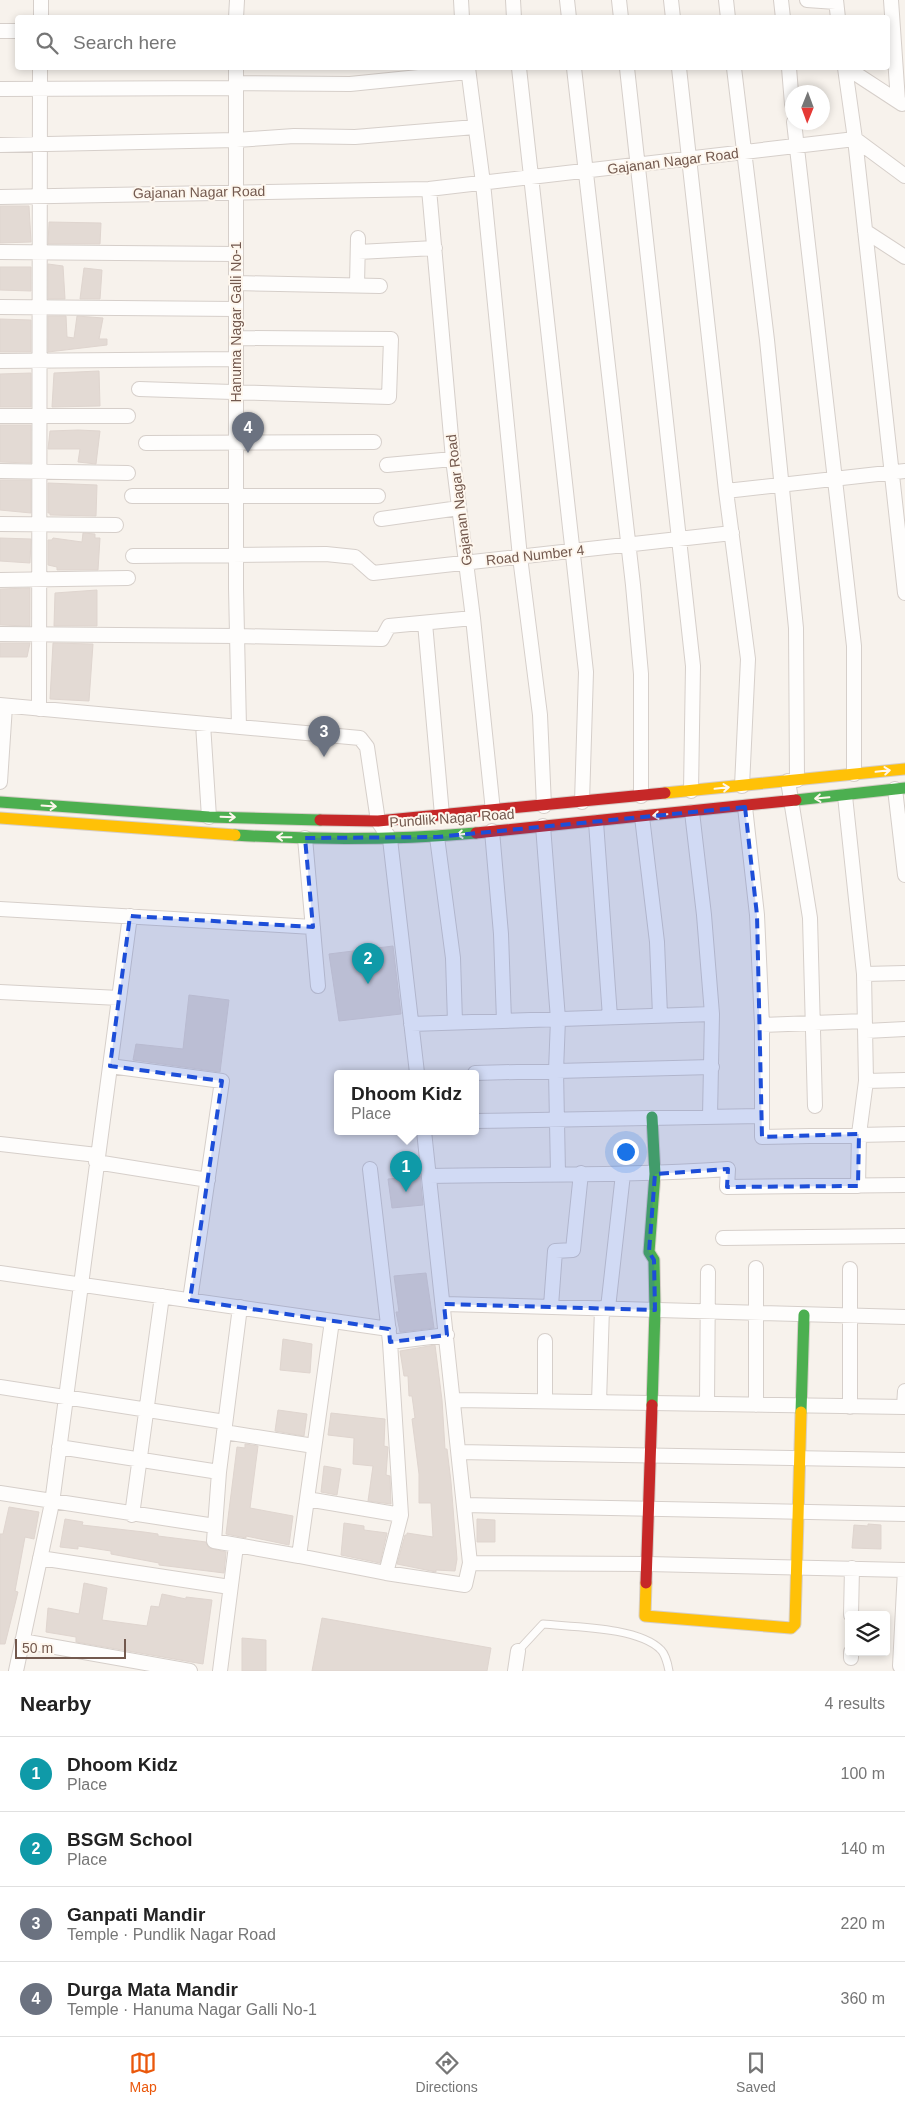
<!DOCTYPE html>
<html lang="en">
<head>
<meta charset="utf-8">
<style>
	body { margin:0; font-family:Helvetica,sans-serif; background:#f6f6f6; color:#222 }
	.controls { position:absolute; right:15px; bottom:15px; display:grid; overflow:hidden; border-radius:5px; box-shadow:0 2px 8px #0003 }
	.controls button { width:45px; height:45px; display:grid; place-items:center; padding:0; border:0; border-bottom:1px solid #e0e0e0; background:#fff; color:#222; font:25px sans-serif }
	.compass { position:absolute; left:785px; top:85px; width:45px; height:45px; border-radius:50%; background:#fff; box-shadow:0 2px 8px #0003; rotate:181deg }
	.scale { position:absolute; left:15px; bottom:12px; width:111px; box-sizing:border-box; padding-left:5px; border:2px solid #73594e; border-top:0; font-size:14px; line-height:18px; white-space:nowrap; color:#73594e; -webkit-text-stroke:4px #fef7ee; paint-order:stroke }
	.you { position:absolute; left:625px; top:1151px; width:18px; height:18px; margin:-12px; border:4px solid #fff; border-radius:50%; background:#1a73e8; box-shadow:0 0 0 8px #1a73e833 }
	.badge { display:grid; place-items:center; width:32px; height:32px; border-radius:50%; background:#ea580c; color:#fff; font-size:16px; font-weight:700 }
	.pin { position:absolute; translate:-50% -41px; filter:drop-shadow(0 1px 2px #0008) }
	.pin::after { content:''; position:absolute; top:26px; width:18px; height:15px; background:inherit; clip-path:polygon(0 0,100% 0,50% 100%) }
	.popup { position:absolute; left:334px; top:1070px; width:145px; height:65px; box-sizing:border-box; display:grid; place-content:center; border-radius:5px; background:#fff; filter:drop-shadow(0 1px 4px #0005); font-size:16px; white-space:nowrap; color:#767676 }
	.popup b { font-size:19px; color:#222 }
	.popup::after { content:''; position:absolute; left:50%; top:100%; margin-left:-10px; border:10px solid transparent; border-top-color:#fff }
	.list { margin:0; padding:0; list-style:none }
	h2 { display:flex; justify-content:space-between; align-items:center; height:65px; margin:0; padding:0 20px; font-size:21px }
	h2 small { font-size:16px; font-weight:400; color:#767676 }
	.list li { display:grid; grid-template-columns:32px 1fr auto; gap:15px; align-items:center; box-sizing:border-box; height:75px; padding:0 20px; border-top:1px solid #e0e0e0 }
	.list b { display:block; font-size:19px; white-space:nowrap }
	.list p { margin:0; font-size:16px; white-space:nowrap; color:#767676 }
	.list em { font-size:16px; font-style:normal; color:#767676 }
	.icon { flex:none; width:28px; height:28px; fill:none; stroke:currentColor; stroke-width:2; stroke-linecap:round; stroke-linejoin:round }
	.map { position:relative; flex:none; width:905px; height:1671px; overflow:hidden }
	.search { position:absolute; background:#fff; box-shadow:0 2px 8px #0003; left:15px; right:15px; top:15px; height:55px; display:flex; align-items:center; gap:12px; box-sizing:border-box; padding:0 18px; border-radius:5px; color:#767676; font-size:19px }
	.sheet { height:365px; background:#fff }
	nav { display:flex; justify-content:space-around; align-items:center; box-sizing:border-box; height:70px; border-top:1px solid #e0e0e0; background:#fff; font-size:14px; color:#767676 }
	nav a { display:grid; justify-items:center; gap:2px }
	nav .on { color:#ea580c }
	.map>svg:first-child { display:block }
	.building { fill:#e3dad4; stroke:#dfd5cf }
	.lines { fill:none; stroke-linecap:round; stroke-linejoin:round }
	.lane-casing { stroke:#d6cfca; stroke-width:9 }
	.street-casing { stroke:#d6cfca; stroke-width:16 }
	.fast-casing { stroke:#d6cec8; stroke-width:13 }
	.slow-casing { stroke:#d6cec8; stroke-width:13 }
	.jam-casing { stroke:#d6cec8; stroke-width:13 }
	.lane { stroke:#fefdfc; stroke-width:7 }
	.street { stroke:#fefdfc; stroke-width:14 }
	.fast { stroke:#4caf50; stroke-width:11 }
	.slow { stroke:#ffc107; stroke-width:11 }
	.jam { stroke:#c62828; stroke-width:11 }
	.oneway { stroke:#fef7ee }
	.marked { fill:#1d4ed8; fill-opacity:0.2; stroke:#1d4ed8; stroke-width:4; stroke-dasharray:10 6; stroke-linejoin:round }
	.labels { text-anchor:middle; stroke-width:4; stroke-linejoin:round; paint-order:stroke }
	.street-label { font-size:14px; fill:#73594e; stroke:#fef7ee }
</style>
</head>
<body>
<div class="map">
<svg width="905" height="1671" viewBox="0 0 905 1671">
	<rect width="100%" height="100%" fill="#f7f2ec"/>
	<path class="building" d="M0 206H29L31 242 0 243Z
		M49 222 101 223 100 244H48Z
		M48 264 63 266 65 299H48Z
		M0 267H31V291L0 290Z
		M84 268 102 270 100 299H80Z
		M48 316H66L67 337 74 338 77 316 103 318 99 339H107V345L48 352Z
		M0 319 31 320V352H0Z
		M99 371 100 406 52 407 54 373Z
		M31 373V407H0V374Z
		M0 425H31V463L0 462Z
		M78 430 100 431 96 464 78 462 80 449H48L50 431Z
		M0 480H31V513L0 510Z
		M48 483 97 485 96 516 50 515V513H48Z
		M83 533 95 534V538H100L98 570H57V567L48 565V540H52L53 538 82 542Z
		M0 538 31 539 30 563 0 561Z
		M30 588V626L0 625V589Z
		M97 590V626H54L55 593Z
		M0 643H30L27 657H0Z
		M53 643 93 644 89 701 50 699Z
		M393 946 401 1014 339 1021 329 954Z
		M189 995 229 1000 220 1072 133 1060 136 1044 183 1049Z
		M420 1176 423 1205 392 1208 388 1179Z
		M426 1273 434 1328 400 1332 396 1312H399L394 1276Z
		M283 1339 312 1344 310 1373 280 1370Z
		M435 1345 442 1400 445 1449H447L451 1482 457 1559 455 1571 436 1570V1572L397 1564 405 1535H407V1533L433 1537 431 1503H419V1474L412 1419 415 1418 412 1396H409L408 1376H404L400 1351Z
		M278 1410 307 1414 304 1436 275 1431Z
		M331 1413 385 1419 384 1446 388 1447 386 1475 390 1476 391 1504 368 1501 373 1466 353 1464 354 1438 328 1435Z
		M245 1444 258 1446 250 1508 293 1516 289 1545 246 1536V1538L226 1534 237 1447 245 1448Z
		M324 1466 341 1469 337 1495 321 1492Z
		M9 1507 39 1512 34 1539 25 1537 15 1591 18 1592 5 1644H0V1534H3Z
		M65 1519 83 1522 82 1525 144 1532 158 1534V1536L206 1542 209 1548 226 1552 224 1573 159 1565V1563L111 1554V1551L78 1546V1549L60 1547Z
		M477 1519 495 1520V1542H477Z
		M344 1523 364 1526V1530L387 1533 380 1563 341 1555Z
		M868 1524 881 1525V1549L852 1548 854 1525 868 1526Z
		M84 1583 107 1588 102 1620 147 1626 151 1606 159 1607 162 1594 186 1599V1597L212 1600 203 1664 76 1642V1637L46 1632 48 1608 79 1614Z
		M322 1618 491 1648 487 1671H312Z
		M242 1638 266 1640V1671H242Z"/>
	<g class="lines">
		<defs>
			<path id="lane" d="M518 1651 543 1624C574 1627 639 1627 661 1650 665 1654 668 1665 669 1671"/>
			<path id="street" d="M461 0 462 18
				M513 0 514 18
				M567 0 569 18
				M619 0 621 18
				M671 0 673 18
				M726 0 728 18
				M781 0 783 18
				M807 0 836 2
				M836 0 838 18
				M891 0 898 101
				M41 18V0
				M236 18 237 0
				M0 31H18
				M236 68V588L239 727
				M468 68 483 183 520 557 540 715 544 806
				M519 68 586 672 582 802
				M574 68 633 585 641 674V796
				M627 68 693 666 691 791
				M679 68 726 491 748 659 742 786
				M734 68 767 340 796 628 797 780
				M789 68 792 104
				M845 68 855 139 905 593
				M847 68 902 104
				M236 83 350 84 468 72
				M0 89 235 88
				M794 122 854 646V774
				M0 145 236 140 294 136 355 137 475 127
				M429 189 453 459 473 618 493 811
				M0 197 429 189 855 139 905 176
				M865 231 905 257
				M0 252 236 254
				M358 252 435 248
				M236 283 380 286
				M357 285 358 238
				M0 307 236 309
				M0 361 236 359
				M139 389 389 397 391 339 236 338
				M0 416H128
				M146 443 374 442
				M387 465 453 459
				M0 471 128 473
				M726 491 905 471
				M132 496H378
				M381 519 459 508
				M0 524 116 525
				M133 556 326 554 355 557 373 573 732 533
				M0 580 128 578
				M425 623 442 815
				M0 634 236 636 382 639 389 626 473 618
				M0 705 360 738 367 747 378 821 390 839 417 1073
				M39 709 40 68
				M203 724 209 817
				M788 781 810 918 815 1106
				M0 782 5 706
				M895 789 905 875
				M845 796 864 974 866 1081 859 1134 858 1186
				M745 807 757 915 762 1025V1137L905 1134
				M692 812 704 915 712 1014 710 1117
				M642 817 657 942 660 1015
				M596 822 610 1017
				M543 826 558 1019 556 1071 558 1173
				M492 831 501 934 504 1021
				M437 837 453 958 455 1022
				M305 838 318 986
				M0 909 313 927
				M864 974 905 973
				M0 992 119 998
				M411 1024 712 1014
				M762 1025 865 1021
				M866 1031 905 1029
				M110 1066 222 1081 190 1300
				M475 1073 712 1067
				M866 1081 905 1080
				M475 1121 761 1116
				M0 1144 97 1155
				M96 1162 208 1180
				M370 1169 390 1342 401 1515 386 1573
				M429 1176C529 1174 628 1176 728 1169L727 1187 905 1185
				M723 1238 905 1236
				M756 1268V1405
				M0 1273 389 1329
				M444 1304 905 1317
				M551 1306 555 1251 573 1250 581 1173
				M240 1307 219 1472 214 1541 299 1556
				M608 1308 623 1174
				M332 1321 299 1556 386 1573 465 1585 470 1563 424 1131
				M390 1342 447 1335
				M0 1387 225 1422
				M454 1400 905 1407
				M545 1401V1341
				M599 1402 602 1308
				M707 1404 708 1272
				M850 1407V1269
				M904 1407 905 1391
				M224 1432 314 1446
				M59 1447 219 1472
				M459 1452 905 1460
				M0 1493 215 1526
				M307 1499 401 1515
				M464 1505 905 1514
				M132 1515 162 1296
				M40 1558 230 1587
				M470 1563 648 1564 905 1570
				M851 1615 852 1568
				M22 1641 190 1671
				M851 1658V1652
				M900 1666 905 1570
				M16 1671 52 1503 130 916
				M220 1671 236 1546
				M515 1671 518 1651"/>
			<path id="fast" d="M796 800 905 788
				M0 802 209 817 320 820
				M235 835C315 840 396 840 476 833
				M652 1405 655 1310 654 1260 649 1252 655 1174 652 1117
				M801 1412 804 1315"/>
			<path id="slow" d="M665 793 905 769
				M0 818 235 835
				M646 1583 645 1616 791 1628 795 1624 801 1412"/>
			<path id="jam" d="M320 820 378 821 665 793
				M476 833 796 800
				M646 1583 652 1405"/>
		</defs>
		<use href="#lane" class="lane-casing"/>
		<use href="#street" class="street-casing"/>
		<use href="#fast" class="fast-casing"/>
		<use href="#slow" class="slow-casing"/>
		<use href="#jam" class="jam-casing"/>
		<use href="#lane" class="lane"/>
		<use href="#street" class="street"/>
		<use href="#fast" class="fast"/>
		<use href="#slow" class="slow"/>
		<use href="#jam" class="jam"/>
	</g>
	<defs><path id="oneway-shaft" d="M-6 0H5M1.5-3L5.5 0L1.5 3" fill="none" stroke-width="1.6" stroke-linecap="round" stroke-linejoin="round" transform="scale(1.25)"/></defs>
	<g class="oneway">
		<use href="#oneway-shaft" transform="translate(883 771) rotate(-6)"/>
		<use href="#oneway-shaft" transform="translate(722 788) rotate(-6)"/>
		<use href="#oneway-shaft" transform="translate(822 798) rotate(175)"/>
		<use href="#oneway-shaft" transform="translate(49 806) rotate(4)"/>
		<use href="#oneway-shaft" transform="translate(660 815) rotate(174)"/>
		<use href="#oneway-shaft" transform="translate(228 817) rotate(2)"/>
		<use href="#oneway-shaft" transform="translate(464 834) rotate(174)"/>
		<use href="#oneway-shaft" transform="translate(284 837) rotate(-179)"/>
	</g>
	<path class="marked" d="M745 807 757 915 762 1137 859 1134 858 1186 727 1187 728 1169 655 1174 649 1252 654 1260 655 1310 444 1304 447 1335 390 1342 389 1329 190 1300 222 1081 110 1066 130 916 313 927 305 838 437 837Z"/>
	<g class="labels">
		<g class="street-label">
			<text transform="translate(673 161) rotate(-7)" y="5">Gajanan Nagar Road</text>
			<text transform="translate(199 192) rotate(-1)" y="5">Gajanan Nagar Road</text>
			<text transform="translate(236 322) rotate(-90)" y="5">Hanuma Nagar Galli No-1</text>
			<text transform="translate(459 500) rotate(-97)" y="5">Gajanan Nagar Road</text>
			<text transform="translate(535 555) rotate(-6)" y="5">Road Number 4</text>
			<text transform="translate(452 818) rotate(-4)" y="5">Pundlik Nagar Road</text>
		</g>
	</g>
</svg>
<div class="controls">
<button><svg class="icon" aria-label="layers" viewBox="0 0 24 24"><path d="M12 4l9 5-9 5-9-5zM3 14l9 5 9-5"/></svg></button>
</div>
<svg class="compass" viewBox="-18 -18 36 36"><path d="M0-13l5 13h-10z" fill="#e53935"/><path d="M0 13l5-13h-10z" fill="#767676"/></svg>
<div class="scale">50 m</div>
<div class="you"></div>
<div class="pin badge" style="left:406px;top:1192px;background:#0f9aa8">1</div>
<div class="popup"><b>Dhoom Kidz</b>Place</div>
<div class="pin badge" style="left:368px;top:984px;background:#0f9aa8">2</div>
<div class="pin badge" style="left:324px;top:757px;background:#6b7280">3</div>
<div class="pin badge" style="left:248px;top:453px;background:#6b7280">4</div>
<div class="search"><svg class="icon" aria-label="search" viewBox="0 0 24 24"><circle cx="10" cy="10" r="6"/><path d="M15 15l6 6"/></svg>Search here</div>
</div>
<section class="sheet">
<h2>Nearby<small>4 results</small></h2>
<ul class="list">
<li><span class="badge" style="background:#0f9aa8">1</span><div><b>Dhoom Kidz</b><p>Place</p></div><em>100 m</em></li>
<li><span class="badge" style="background:#0f9aa8">2</span><div><b>BSGM School</b><p>Place</p></div><em>140 m</em></li>
<li><span class="badge" style="background:#6b7280">3</span><div><b>Ganpati Mandir</b><p>Temple · Pundlik Nagar Road</p></div><em>220 m</em></li>
<li><span class="badge" style="background:#6b7280">4</span><div><b>Durga Mata Mandir</b><p>Temple · Hanuma Nagar Galli No-1</p></div><em>360 m</em></li>
</ul>
</section>
<nav>
<a class="on"><svg class="icon" aria-label="map" viewBox="0 0 24 24"><path d="M3 6l6-2 6 2 6-2v14l-6 2-6-2-6 2zM9 4v14M15 6v14"/></svg>Map</a>
<a><svg class="icon" aria-label="directions" viewBox="0 0 24 24"><path d="M12 3l9 9-9 9-9-9zM9 14v-3h6M13 9l2 2-2 2"/></svg>Directions</a>
<a><svg class="icon" aria-label="saved" viewBox="0 0 24 24"><path d="M7 4h10v16l-5-4-5 4z"/></svg>Saved</a>
</nav>
</body>
</html>
